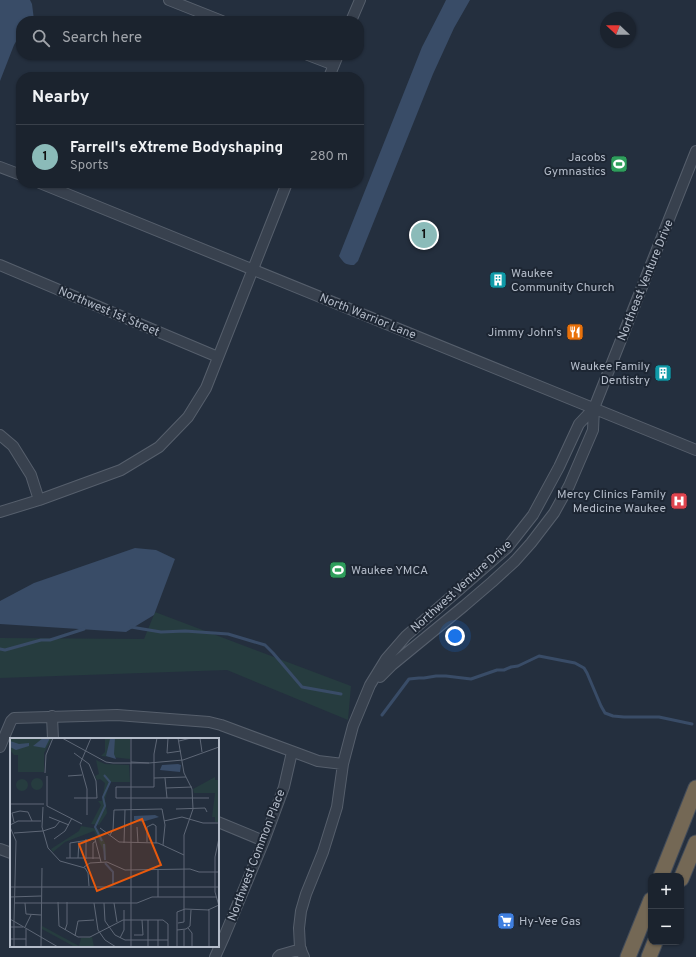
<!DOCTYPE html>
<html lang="en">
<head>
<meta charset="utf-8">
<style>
	body { margin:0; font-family:Overpass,sans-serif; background:#242b36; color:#f1f3f6 }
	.controls { position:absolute; right:12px; bottom:12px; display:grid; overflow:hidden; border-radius:8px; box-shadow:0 1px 3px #0004 }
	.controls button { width:36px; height:36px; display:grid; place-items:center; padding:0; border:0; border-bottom:1px solid #39404a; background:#1b232e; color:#f1f3f6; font:20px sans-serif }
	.compass { position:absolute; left:600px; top:12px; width:36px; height:36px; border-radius:50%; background:#1b232e; box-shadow:0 1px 3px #0004; rotate:292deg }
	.you { position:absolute; left:455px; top:636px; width:14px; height:14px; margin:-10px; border:3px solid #fff; border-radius:50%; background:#1a73e8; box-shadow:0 0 0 6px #1a73e833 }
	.badge { display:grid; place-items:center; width:26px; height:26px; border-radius:50%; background:#8bbbb9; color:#111; font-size:13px; font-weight:700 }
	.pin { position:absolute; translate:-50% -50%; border:2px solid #fff; box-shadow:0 1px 4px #0006 }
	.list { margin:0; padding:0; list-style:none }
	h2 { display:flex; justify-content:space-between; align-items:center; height:52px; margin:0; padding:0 16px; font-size:17px }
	h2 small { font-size:13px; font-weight:400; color:#a0a4aa }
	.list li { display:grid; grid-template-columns:26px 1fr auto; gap:12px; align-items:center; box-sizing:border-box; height:64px; padding:0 16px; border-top:1px solid #39404a }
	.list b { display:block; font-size:15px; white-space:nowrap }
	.list p { margin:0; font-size:13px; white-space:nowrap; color:#a0a4aa }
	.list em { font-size:13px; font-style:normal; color:#a0a4aa }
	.icon { flex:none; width:22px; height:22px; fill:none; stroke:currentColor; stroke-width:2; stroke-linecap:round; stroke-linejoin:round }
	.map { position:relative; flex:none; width:696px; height:957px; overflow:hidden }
	.search { position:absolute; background:#1b232e; box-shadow:0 1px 3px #0004; left:16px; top:16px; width:348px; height:44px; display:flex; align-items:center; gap:10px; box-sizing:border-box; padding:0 14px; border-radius:16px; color:#a0a4aa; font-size:15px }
	.panel { position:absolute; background:#1b232e; box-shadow:0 1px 3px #0004; left:16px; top:72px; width:348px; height:116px; border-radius:16px }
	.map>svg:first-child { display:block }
	.green { fill:#263c3f }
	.water { fill:#394c67 }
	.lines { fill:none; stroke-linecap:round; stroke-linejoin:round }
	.stream { stroke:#394c67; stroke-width:3 }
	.minor-casing { stroke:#565f6c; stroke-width:12 }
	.highway-casing { stroke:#434c59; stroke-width:17 }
	.minor { stroke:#38414e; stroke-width:10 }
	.highway { stroke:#746855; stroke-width:15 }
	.labels { text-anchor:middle; stroke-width:4; stroke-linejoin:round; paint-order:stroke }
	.poi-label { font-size:12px; fill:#b4bcc9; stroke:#1d2633; text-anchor:end }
	.street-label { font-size:12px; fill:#b4bcc9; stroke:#1d2633 }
	.inset-river { fill:none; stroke:#394c67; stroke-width:2 }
	.inset-road { fill:none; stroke:#5e6776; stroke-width:1 }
	.view { fill:#e8590c; fill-opacity:0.15; stroke:#e8590c; stroke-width:2 }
	.inset-edge { fill:none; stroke:#b4bcc9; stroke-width:2 }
</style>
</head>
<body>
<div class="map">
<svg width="696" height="957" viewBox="0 0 696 957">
	<rect width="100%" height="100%" fill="#242f3e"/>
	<path class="green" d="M155 612 351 686 348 720 227 670 0 678V638L144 639Z"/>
	<path class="water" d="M0 0H30L32 4 34 20 33 21H21V33L14 45 0 81Z
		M446 0H470L454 28 433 74 358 261 354 265C345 265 344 263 339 256L422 47 440 12Z
		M135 548 156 550 175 559 154 615 126 632 0 624V601L34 583Z"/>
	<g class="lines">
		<path class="stream" d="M131 627 161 632 185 631 228 634 265 645 273 653 302 687 341 694
			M0 649 5 650 41 640H50L84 629
			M382 715 409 679 419 678H424L436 676H446L471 679 497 670H504L511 667 518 666 539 656 575 663 584 668 587 673 601 706 605 713 613 716 624 717H659L692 724"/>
		<defs>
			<path id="minor" d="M169 0 222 21
				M351 21 360 0
				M308 55 334 65
				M329 77 338 55
				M0 167 21 175
				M40 183 696 450
				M0 265 218 357
				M0 435 13 446 31 475 39 500
				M0 512 39 500 121 470 159 447 188 417 206 388 287 183
				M380 677 392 665 464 606 492 582 515 561 531 543 554 513 569 486 593 430 594 408 696 151
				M52 716 53 739
				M0 747 11 721 14 718 117 715 209 722 221 725 318 761 343 764
				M218 822 264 841
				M0 849 11 853
				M215 957 224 937 264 841 284 787 292 752
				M278 957 280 955 301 949
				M304 957 300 948 299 928 301 911 306 894 323 852 337 807 343 764 353 726 370 685 386 659 406 636 507 548 533 515 559 467 579 424 594 408"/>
			<path id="highway" d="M661 876 696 788
				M681 879 696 843
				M628 957 651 900
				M649 957 655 942"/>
		</defs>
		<use href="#minor" class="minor-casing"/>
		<use href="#highway" class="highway-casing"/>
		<use href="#minor" class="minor"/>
		<use href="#highway" class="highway"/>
	</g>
	<defs>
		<symbol id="stadium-square" viewBox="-11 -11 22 22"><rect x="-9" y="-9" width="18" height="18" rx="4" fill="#2e9e5b" stroke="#1d2633"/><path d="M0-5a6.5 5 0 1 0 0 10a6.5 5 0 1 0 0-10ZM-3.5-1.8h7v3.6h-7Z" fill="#fff"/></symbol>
		<symbol id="building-square" viewBox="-11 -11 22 22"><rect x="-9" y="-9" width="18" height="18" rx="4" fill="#0f9aa8" stroke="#1d2633"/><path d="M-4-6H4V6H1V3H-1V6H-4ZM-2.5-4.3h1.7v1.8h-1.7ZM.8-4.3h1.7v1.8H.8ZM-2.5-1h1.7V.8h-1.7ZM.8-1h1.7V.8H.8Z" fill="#fff"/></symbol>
		<symbol id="restaurant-square" viewBox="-11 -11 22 22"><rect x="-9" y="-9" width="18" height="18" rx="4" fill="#e8710a" stroke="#1d2633"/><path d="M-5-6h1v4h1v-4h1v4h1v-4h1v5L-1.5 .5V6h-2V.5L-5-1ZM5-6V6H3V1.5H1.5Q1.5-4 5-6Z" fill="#fff"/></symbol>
		<symbol id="hospital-square" viewBox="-11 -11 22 22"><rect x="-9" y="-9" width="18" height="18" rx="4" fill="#e0444e" stroke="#1d2633"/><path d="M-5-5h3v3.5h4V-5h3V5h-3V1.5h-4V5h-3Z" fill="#fff"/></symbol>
		<symbol id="supermarket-square" viewBox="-11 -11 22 22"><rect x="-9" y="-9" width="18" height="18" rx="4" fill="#3f7fe0" stroke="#1d2633"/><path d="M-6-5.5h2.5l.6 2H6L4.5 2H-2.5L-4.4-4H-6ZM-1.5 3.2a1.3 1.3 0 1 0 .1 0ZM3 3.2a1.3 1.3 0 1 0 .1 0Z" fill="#fff"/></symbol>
	</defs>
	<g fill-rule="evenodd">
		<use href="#stadium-square" x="609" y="154" width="20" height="20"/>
		<use href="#building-square" x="488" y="270" width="20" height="20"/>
		<use href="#restaurant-square" x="565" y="322" width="20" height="20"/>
		<use href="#building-square" x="653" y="363" width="20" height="20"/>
		<use href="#hospital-square" x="669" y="491" width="20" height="20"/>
		<use href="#stadium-square" x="328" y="560" width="20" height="20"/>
		<use href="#supermarket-square" x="496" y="911" width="20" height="20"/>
	</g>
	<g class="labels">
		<g class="poi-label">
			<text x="606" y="161">Jacobs<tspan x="606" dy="14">Gymnastics</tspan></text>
			<text x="511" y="277" text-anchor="start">Waukee<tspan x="511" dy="14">Community Church</tspan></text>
			<text x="562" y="336">Jimmy John's</text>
			<text x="650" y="370">Waukee Family<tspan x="650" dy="14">Dentistry</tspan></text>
			<text x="666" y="498">Mercy Clinics Family<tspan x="666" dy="14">Medicine Waukee</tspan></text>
			<text x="351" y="574" text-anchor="start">Waukee YMCA</text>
			<text x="519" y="925" text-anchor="start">Hy-Vee Gas</text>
		</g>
		<g class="street-label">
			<text transform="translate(645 280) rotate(-68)" y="4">Northeast Venture Drive</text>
			<text transform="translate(109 311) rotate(23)" y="4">Northwest 1st Street</text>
			<text transform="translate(368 316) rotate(22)" y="4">North Warrior Lane</text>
			<text transform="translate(461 586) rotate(-42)" y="4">Northwest Venture Drive</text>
			<text transform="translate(256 855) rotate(-69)" y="4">Northwest Common Place</text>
		</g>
	</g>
	<g transform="translate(10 738)">
		<rect width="209" height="209" fill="#242f3e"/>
		<path d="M0 0H42L34 15V34H8V17H4L0 12ZM95 0H120V21L91 18 95 14ZM86 22 95 26 119 27 120 44H100L95 61 97 75 89 87 81 86 91 67 88 63H92L95 45 90 41 87 42 85 38 89 36ZM205 39V42H209V84H205V79H202L205 55H184L183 51ZM21 46a6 6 0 1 1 12 0a6 6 0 1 1-12 0ZM6 47a6 6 0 1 1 12 0a6 6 0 1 1-12 0ZM71 88 88 91 96 107V122L94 123V114L84 93 55 104 43 114 41 111 69 93ZM32 188 69 208 71 200 82 199 84 209H65L32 191Z" fill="#263c3f"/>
		<path d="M33 0H40L35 10 23 8ZM105 0 104 16 106 21 96 18 100 1ZM0 3 9 6 19 5V8L6 12 0 9ZM168 26 171 27 170 34 150 32 152 27ZM145 77 149 79 132 84 124 82V78Z" fill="#394c67"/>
		<path class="inset-river" d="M92 103 85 89 95 68 93 59 100 44 94 37M94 106 95 122M95 125 103 134V146"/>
		<path class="inset-road" d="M52 0 96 24 103 25H139L121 24M147 0 144 16V49H106V60H199M158 0 157 15 171 13M190 0 192 14M169 3 181 0M139 25 173 22 209 9M35 35 36 17 43 0M37 38V68M58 38 72 37M144 40 176 39M155 40 157 60M156 50 182 49M64 60H87L86 43 79 26 64 15M0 66H34M37 68 72 86M33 69 32 89 38 110 50 123 75 130 78 135 79 148M166 71 195 70 197 74M77 77V51L70 26 81 0M39 79 59 87M154 83 172 79 193 85H209M4 84 2 75 10 73 18 74 22 83M0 87 8 83H31M0 89 6 103 4 183M127 89 128 105M90 90 109 104 148 105 174 117M4 95 33 93 45 89 50 83M100 97 103 92 104 72 152 71 155 87 153 107M209 100 205 119V154L209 168M44 101 55 93 62 80M76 101V121M137 104V89L143 86 146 88V105M114 105 115 72M56 120H90M60 120V105L85 101 91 124M68 120 69 103M83 121V105L86 103M97 124 115 132 180 131 189 134H209M74 129 80 125 97 124M148 131V159M0 149H209M0 159 31 158M48 164 49 188 68 199H80L113 182H153L158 186V209M4 165H127L142 159H206M15 165 16 176 31 177M84 165 88 192 95 202 106 209M94 165 95 183 105 197 115 202H158M104 165 107 184M198 172 209 167M0 181 48 209M148 182V209M4 183V209M168 185 174 184V97L183 71 182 51 174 35 168 0M0 189H13M15 189 21 177M178 190 182 195V209M55 192 57 186V164M167 192 176 191 180 188 181 172M174 192V209M124 197H133L132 182M65 198 68 183 84 182M110 200 114 192V172M0 201H16M16 209V191M31 209 32 130M121 209V0M138 209V182M167 209V174L175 171 199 172V209"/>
		<path class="view" d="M132 81 151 127 87 153 69 106Z"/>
		<rect width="209" height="209" class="inset-edge"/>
	</g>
</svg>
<div class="controls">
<button>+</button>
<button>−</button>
</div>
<svg class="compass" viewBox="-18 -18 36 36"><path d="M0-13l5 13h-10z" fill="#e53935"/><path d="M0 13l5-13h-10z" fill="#a0a4aa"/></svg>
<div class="you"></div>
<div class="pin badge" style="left:424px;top:235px">1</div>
<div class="search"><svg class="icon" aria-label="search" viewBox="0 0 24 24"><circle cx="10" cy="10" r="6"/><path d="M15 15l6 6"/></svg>Search here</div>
<section class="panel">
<h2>Nearby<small></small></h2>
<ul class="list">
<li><span class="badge">1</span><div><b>Farrell's eXtreme Bodyshaping</b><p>Sports</p></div><em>280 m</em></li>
</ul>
</section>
</div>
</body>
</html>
